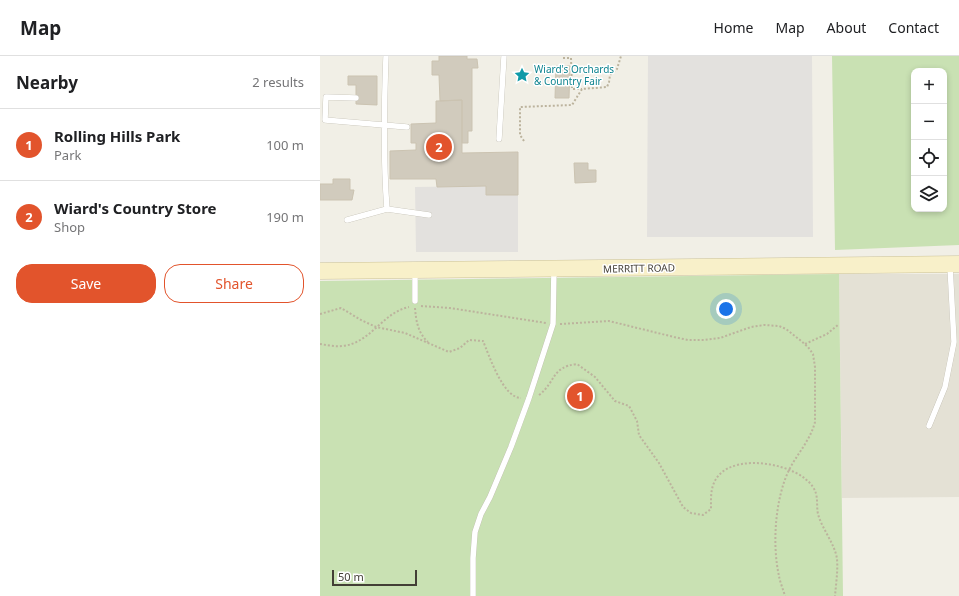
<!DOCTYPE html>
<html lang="en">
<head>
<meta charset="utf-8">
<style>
	body { margin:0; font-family:"Noto Sans",sans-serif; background:#f6f6f6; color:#202124 }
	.controls { position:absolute; right:12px; top:12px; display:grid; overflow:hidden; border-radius:8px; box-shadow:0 2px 6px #0003 }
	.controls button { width:36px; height:36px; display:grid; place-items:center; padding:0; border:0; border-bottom:1px solid #e0e0e0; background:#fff; color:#202124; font:20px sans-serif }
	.scale { position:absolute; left:12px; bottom:10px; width:85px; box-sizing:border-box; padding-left:4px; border:2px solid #433f36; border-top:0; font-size:11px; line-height:14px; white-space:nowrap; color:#433f36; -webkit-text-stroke:3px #fff; paint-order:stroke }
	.you { position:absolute; left:406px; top:253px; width:14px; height:14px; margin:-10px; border:3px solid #fff; border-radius:50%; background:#1a73e8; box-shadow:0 0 0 6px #1a73e833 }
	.badge { display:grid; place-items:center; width:26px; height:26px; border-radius:50%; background:#e2542c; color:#fff; font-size:13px; font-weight:700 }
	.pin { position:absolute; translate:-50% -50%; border:2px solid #fff; box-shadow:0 1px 4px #0006 }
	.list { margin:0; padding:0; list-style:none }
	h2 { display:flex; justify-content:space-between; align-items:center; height:52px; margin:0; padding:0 16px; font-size:17px }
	h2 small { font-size:13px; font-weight:400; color:#757577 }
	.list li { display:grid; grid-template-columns:26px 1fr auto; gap:12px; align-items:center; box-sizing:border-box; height:72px; padding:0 16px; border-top:1px solid #e0e0e0 }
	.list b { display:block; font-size:15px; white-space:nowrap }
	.list p { margin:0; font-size:13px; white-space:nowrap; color:#757577 }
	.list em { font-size:13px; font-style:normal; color:#757577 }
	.actions { display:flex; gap:8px; padding:12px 16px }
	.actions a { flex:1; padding:9px 0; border:1px solid #e2542c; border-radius:16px; text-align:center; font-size:14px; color:#e2542c }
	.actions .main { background:#e2542c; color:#fff }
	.icon { flex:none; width:22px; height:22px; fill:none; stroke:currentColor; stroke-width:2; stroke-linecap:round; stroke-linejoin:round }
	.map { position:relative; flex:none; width:639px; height:540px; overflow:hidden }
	header { display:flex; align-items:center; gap:24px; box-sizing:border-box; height:56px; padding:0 20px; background:#fff; border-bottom:1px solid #e0e0e0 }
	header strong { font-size:19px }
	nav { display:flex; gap:22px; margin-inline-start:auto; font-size:14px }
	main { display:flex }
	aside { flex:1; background:#fff }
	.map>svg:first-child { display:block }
	.residential { fill:#e4e1d5 }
	.green { fill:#c9e1b3; fill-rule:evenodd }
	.parking { fill:#e3e1de }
	.building { fill:#d1cbbd; stroke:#cbc3b1 }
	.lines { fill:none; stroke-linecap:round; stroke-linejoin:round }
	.lane-casing { stroke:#bbb7aa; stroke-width:6 }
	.secondary-casing { stroke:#ccc39a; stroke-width:17 }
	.path { stroke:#bcb39d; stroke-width:2; stroke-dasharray:2 2; stroke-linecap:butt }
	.lane { stroke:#fff; stroke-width:5.5 }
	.secondary { stroke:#f8f0c9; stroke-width:16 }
	.labels { text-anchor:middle; stroke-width:3; stroke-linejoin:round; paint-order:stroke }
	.culture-label { font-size:10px; fill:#0d838f; stroke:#fff; text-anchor:start }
	.street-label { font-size:10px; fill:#433f36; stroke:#fff }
</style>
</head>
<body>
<header>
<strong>Map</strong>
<nav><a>Home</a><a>Map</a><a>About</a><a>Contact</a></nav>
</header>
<main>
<aside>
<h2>Nearby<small>2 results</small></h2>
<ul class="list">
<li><span class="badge">1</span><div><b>Rolling Hills Park</b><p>Park</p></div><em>100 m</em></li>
<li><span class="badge">2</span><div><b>Wiard's Country Store</b><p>Shop</p></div><em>190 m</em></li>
</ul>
<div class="actions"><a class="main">Save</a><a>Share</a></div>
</aside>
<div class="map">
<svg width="639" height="540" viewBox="0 0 639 540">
	<rect width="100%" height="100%" fill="#f1efe6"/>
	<path class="residential" d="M519 218H639V441L522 442Z"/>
	<path class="green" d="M512 0H639V189L515 194ZM594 15H624V153H594Z
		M519 218 523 540H0V225Z"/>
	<path class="parking" d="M328 0H492L493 181H327Z
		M166 130V139H198V196H96L95 131Z"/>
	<path class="building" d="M119 0H147V3H157L158 12H152V75H148V87H142V44L120 45 119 19H112V5H119Z
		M236 10H250L249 42H235Z
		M28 20H57V49L36 48V29H28Z
		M142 44V97L198 96V139H166V130L117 131 116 123H70V95L96 94V87H91V68L116 67V45Z
		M254 107H268V114H276V126L255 127Z
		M13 123H30V134H34L32 144H0V128H13Z"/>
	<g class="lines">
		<defs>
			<path id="lane" d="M66 0C64 51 63 102 67 153
				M36 42 6 41 5 64 87 71
				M179 83 184 0
				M27 164 67 153 109 159
				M95 215V245
				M609 370 625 331 634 286 630 210
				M153 540V502L155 476 161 458 170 441 191 391 209 342 233 268 234 213"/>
			<path id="secondary" d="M0 215 639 208"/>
		</defs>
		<use href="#lane" class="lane-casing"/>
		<use href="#secondary" class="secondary-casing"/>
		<path class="path" d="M243 2H251L252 33H262
			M204 85 200 79V51L252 49 262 33 287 31 289 26 290 19 297 13 301 0
			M101 250 130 252 226 267
			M95 252C96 265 98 277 108 286
			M0 258 21 252 41 264 56 271 85 277 129 296 140 292 149 284 163 285C169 299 183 342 201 342
			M240 268 289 265 354 281 368 284H384L400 282 431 271 444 269 459 270 466 273 480 284 488 291 493 298 495 311V366C490 385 477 398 469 414 455 443 452 489 459 520 460 526 463 533 465 540
			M0 288C7 289 15 291 22 290 50 288 63 256 89 251
			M485 288 507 278 519 268
			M219 339C236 326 231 311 257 308L275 321 295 345 309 350 317 365 319 379 339 407 363 451 371 457 383 459 391 453C391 441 390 429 399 419 419 397 478 408 493 431 499 440 496 449 498 458 502 473 515 488 517 503 518 515 516 528 515 540"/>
		<use href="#lane" class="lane"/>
		<use href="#secondary" class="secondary"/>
	</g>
	<defs>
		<symbol id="sight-bare" viewBox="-9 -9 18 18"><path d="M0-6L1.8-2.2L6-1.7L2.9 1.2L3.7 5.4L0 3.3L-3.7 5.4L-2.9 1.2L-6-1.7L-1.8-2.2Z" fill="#0f9aa8" stroke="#fff" stroke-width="2.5" paint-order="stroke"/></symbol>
	</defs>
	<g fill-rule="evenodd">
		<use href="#sight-bare" x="191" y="8" width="22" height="22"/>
	</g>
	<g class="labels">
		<g class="culture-label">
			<text x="214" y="17">Wiard's Orchards<tspan x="214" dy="12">&amp; Country Fair</tspan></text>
		</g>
		<g class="street-label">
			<text transform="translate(319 212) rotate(-1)" y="4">MERRITT ROAD</text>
		</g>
	</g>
</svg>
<div class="controls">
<button>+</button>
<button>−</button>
<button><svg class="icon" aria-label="locate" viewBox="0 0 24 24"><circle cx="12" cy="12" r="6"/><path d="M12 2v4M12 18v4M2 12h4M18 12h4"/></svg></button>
<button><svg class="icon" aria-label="layers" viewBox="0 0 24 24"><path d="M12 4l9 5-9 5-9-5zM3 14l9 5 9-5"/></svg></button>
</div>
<div class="scale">50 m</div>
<div class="you"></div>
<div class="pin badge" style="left:260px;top:340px">1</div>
<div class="pin badge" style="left:119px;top:91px">2</div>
</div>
</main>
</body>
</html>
